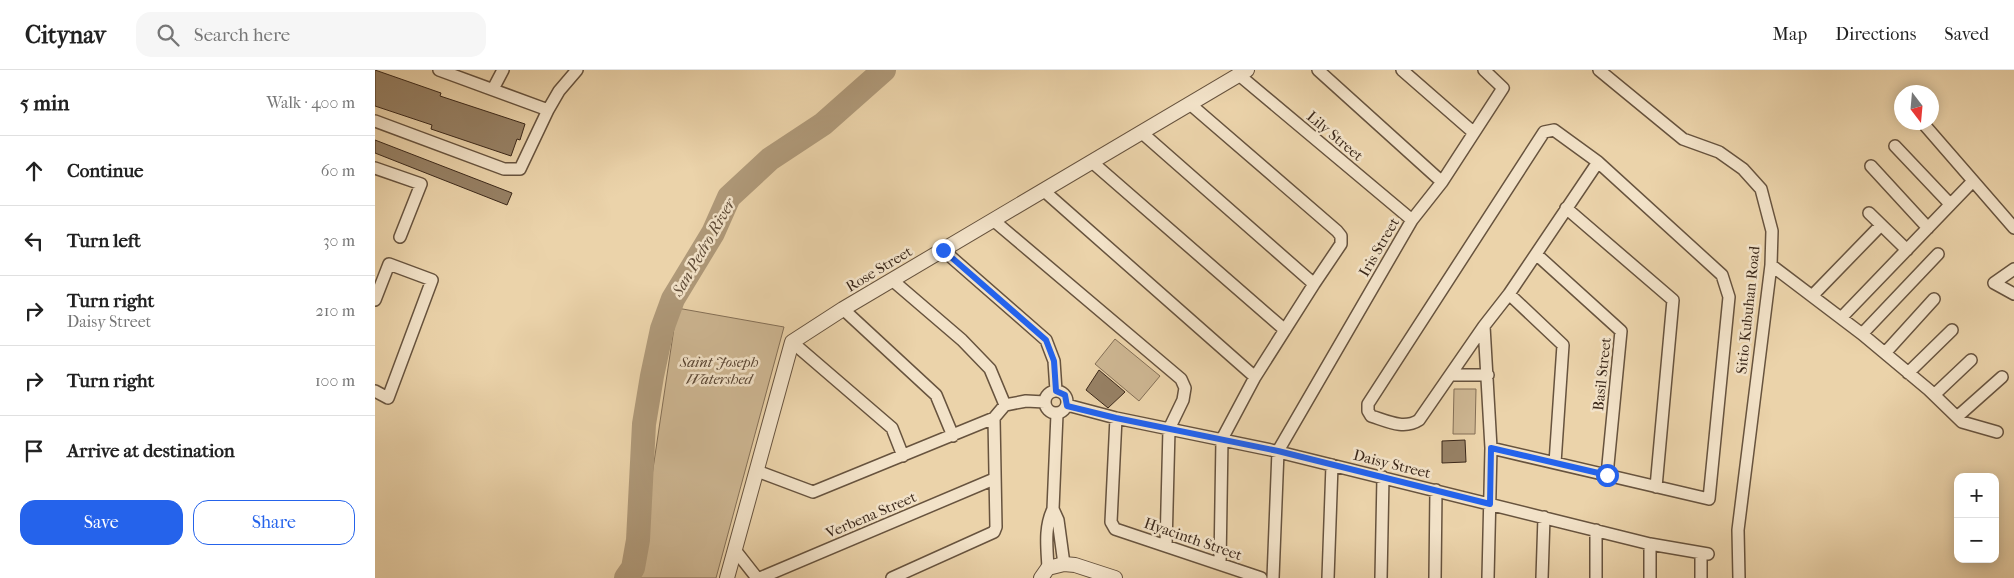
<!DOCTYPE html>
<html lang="en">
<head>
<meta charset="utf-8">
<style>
	body { margin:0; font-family:"IM FELL French Canon",serif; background:#f6f6f6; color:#222 }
	.controls { position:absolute; right:15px; bottom:15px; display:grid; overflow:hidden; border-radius:10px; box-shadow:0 2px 12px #0003 }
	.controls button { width:45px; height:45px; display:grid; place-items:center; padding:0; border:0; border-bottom:1px solid #e0e0e0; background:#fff; color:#222; font:25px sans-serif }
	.compass { position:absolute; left:1519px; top:15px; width:45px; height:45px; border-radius:50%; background:#fff; box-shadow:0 2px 12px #0003; rotate:164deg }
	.stop { position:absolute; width:15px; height:15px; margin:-11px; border:4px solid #2563eb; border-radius:50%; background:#fff }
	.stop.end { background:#2563eb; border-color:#fff; box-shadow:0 1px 5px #0008 }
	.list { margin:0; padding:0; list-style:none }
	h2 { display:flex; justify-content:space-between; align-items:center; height:65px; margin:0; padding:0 20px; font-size:21px }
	h2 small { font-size:16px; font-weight:400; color:#767676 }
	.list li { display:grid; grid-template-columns:32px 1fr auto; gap:15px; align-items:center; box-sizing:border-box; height:70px; padding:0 20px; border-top:1px solid #e0e0e0 }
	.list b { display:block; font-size:19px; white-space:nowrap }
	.list p { margin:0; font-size:16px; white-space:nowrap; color:#767676 }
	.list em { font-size:16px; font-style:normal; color:#767676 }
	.actions { display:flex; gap:10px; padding:15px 20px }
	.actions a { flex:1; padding:11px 0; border:1px solid #2563eb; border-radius:15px; text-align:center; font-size:18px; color:#2563eb }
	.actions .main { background:#2563eb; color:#fff }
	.icon { flex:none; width:28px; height:28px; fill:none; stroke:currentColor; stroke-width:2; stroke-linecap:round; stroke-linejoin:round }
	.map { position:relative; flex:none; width:1639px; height:508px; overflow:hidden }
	header { display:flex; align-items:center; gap:30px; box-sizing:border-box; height:70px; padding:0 25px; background:#fff; border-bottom:1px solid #e0e0e0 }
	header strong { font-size:24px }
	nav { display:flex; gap:28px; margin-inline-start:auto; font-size:18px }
	.search { width:350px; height:45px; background:#f6f6f6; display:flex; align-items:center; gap:12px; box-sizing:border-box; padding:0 18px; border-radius:15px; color:#767676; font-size:19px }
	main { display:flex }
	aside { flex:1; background:#fff }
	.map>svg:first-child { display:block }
	.green { fill:#cdb692; stroke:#846f56 }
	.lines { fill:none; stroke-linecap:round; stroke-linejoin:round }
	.river { stroke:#af9979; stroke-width:24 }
	.building { fill:#978165; stroke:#3b281a }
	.minor-casing { stroke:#67533e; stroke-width:14 }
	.tertiary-casing { stroke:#67533e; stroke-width:16 }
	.minor { stroke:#f2e2c8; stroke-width:11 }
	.tertiary { stroke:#f2e2c8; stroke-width:14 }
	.route { stroke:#2563eb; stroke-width:6 }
	.labels { text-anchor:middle; stroke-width:5; stroke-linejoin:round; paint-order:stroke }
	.street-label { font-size:15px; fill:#3b281a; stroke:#f2e2c8 }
	.park-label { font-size:15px; font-style:italic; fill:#584432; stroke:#f2e2c8 }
	.water-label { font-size:16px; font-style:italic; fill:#5e4a36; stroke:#f2e2c8 }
</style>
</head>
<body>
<header>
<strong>Citynav</strong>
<div class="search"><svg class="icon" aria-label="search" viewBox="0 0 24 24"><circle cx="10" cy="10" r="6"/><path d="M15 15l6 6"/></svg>Search here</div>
<nav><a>Map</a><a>Directions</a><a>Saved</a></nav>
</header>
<main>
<aside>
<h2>5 min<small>Walk · 400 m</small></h2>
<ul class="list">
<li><svg class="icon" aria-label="ahead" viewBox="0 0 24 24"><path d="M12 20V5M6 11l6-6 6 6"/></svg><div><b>Continue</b></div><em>60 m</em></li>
<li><svg class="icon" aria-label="left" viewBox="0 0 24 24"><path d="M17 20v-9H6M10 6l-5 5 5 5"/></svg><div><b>Turn left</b></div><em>30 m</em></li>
<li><svg class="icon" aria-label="right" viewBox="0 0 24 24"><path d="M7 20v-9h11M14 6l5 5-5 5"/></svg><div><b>Turn right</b><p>Daisy Street</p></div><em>210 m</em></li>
<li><svg class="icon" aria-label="right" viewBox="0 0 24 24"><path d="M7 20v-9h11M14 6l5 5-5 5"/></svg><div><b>Turn right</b></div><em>100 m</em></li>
<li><svg class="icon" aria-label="arrive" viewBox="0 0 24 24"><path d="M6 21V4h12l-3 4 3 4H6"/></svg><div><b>Arrive at destination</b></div></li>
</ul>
<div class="actions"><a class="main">Save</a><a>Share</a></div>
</aside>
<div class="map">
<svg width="1639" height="508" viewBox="0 0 1639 508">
	<rect width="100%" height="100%" fill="#ebd3aa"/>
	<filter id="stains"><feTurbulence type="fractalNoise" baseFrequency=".004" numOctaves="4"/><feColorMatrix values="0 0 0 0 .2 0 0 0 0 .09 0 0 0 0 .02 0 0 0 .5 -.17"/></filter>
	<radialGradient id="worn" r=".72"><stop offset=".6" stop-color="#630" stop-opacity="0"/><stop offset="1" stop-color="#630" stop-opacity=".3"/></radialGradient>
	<path class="green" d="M302 238 409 257 341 508H260L262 506Z
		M740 269 785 306 764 331 720 294Z
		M1079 319H1101L1100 364H1078Z"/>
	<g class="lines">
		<path class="river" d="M251 508 258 498 263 470 269 354 277 306 287 259 298 229 338 163 354 127 395 89 448 54 509 0"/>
	</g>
	<path class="building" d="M0 0 66 23 65 26 150 54 145 70 142 69 136 86 56 59 57 55 0 36Z
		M0 70 137 123 132 135 0 83Z
		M724 300 750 322 733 338 711 320Z
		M1090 370 1091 392 1067 393V371Z"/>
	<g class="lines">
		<defs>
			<path id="minor" d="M64 0 173 40
				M943 0 1067 112
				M1027 0 1098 62
				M1224 0 1308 69 1344 82 1368 99 1386 119 1397 161 1396 195 1363 460 1364 508
				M864 5 1037 150
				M118 19 128 0
				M0 51 129 99H145L173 40 184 21 202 0
				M1547 52 1639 158
				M766 62 939 214 966 174V166L962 161 815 34
				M1520 76 1575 134
				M717 92 910 260
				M1496 96 1553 158
				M0 98 46 114 25 167
				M668 120 880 307
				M1191 138 1298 230 1281 417
				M1494 143 1532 180
				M618 150 806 309 810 318 808 330 794 359 791 476
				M568 180 671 270 679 291 681 321
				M1161 184 1246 261 1232 405
				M1396 195 1487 264 1554 320 1587 352 1622 362
				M1639 199 1619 213 1639 224
				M517 210 587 270 615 299 630 335
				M1134 224 1188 275 1180 393
				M1438 225 1506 155
				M0 230 14 194 57 210 13 328 0 321
				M468 239 561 325 578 366
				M1466 248 1598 111
				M1109 256 1044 350C1029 360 1012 351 996 346L993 341V334L1169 62 1179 60 1223 92
				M1487 264 1563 184
				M417 272 517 358 528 386
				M1510 283 1559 229
				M1533 303 1577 260
				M1076 305H1113
				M670 332a11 11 0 1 1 22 0a11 11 0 1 1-22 0Z
				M1559 325 1596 290
				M692 335 741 348 896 380 1275 474 1333 484
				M1582 347 1627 307
				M741 348 736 452 740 459 886 508
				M382 401 438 422 619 348 630 335 651 331 670 332
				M678 439 683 450 689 494
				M360 480 382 508
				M845 494 847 369 880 307 939 214
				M673 498C672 477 669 458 678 439L682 344
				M385 508 619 409
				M517 508 619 462 621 457 619 348
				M898 508 903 381 1037 150 1067 112 1128 18 1109 0
				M953 508 957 395
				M1006 508 1008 407
				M1060 508 1061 420
				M1113 508 1116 378 1109 256 1134 224 1223 92 1347 205 1354 227 1334 429 1116 378
				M1167 508 1169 447
				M1221 508V460
				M1275 508V474
				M1326 508V484"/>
			<path id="tertiary" d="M352 508 417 272 468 239 872 0
				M666 508 673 498 689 494 700 495 740 508"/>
		</defs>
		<use href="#minor" class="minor-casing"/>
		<use href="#tertiary" class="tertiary-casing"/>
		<use href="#minor" class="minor"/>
		<use href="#tertiary" class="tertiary"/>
	</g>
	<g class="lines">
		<path class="route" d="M568 180 671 270 679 291 681 321 690 325 692 336 741 348 903 381 1115 434 1116 378 1232 405"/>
	</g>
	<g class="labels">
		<g class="street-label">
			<text transform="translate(960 66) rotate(40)" y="5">Lily Street</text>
			<text transform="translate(1004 177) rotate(-60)" y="5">Iris Street</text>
			<text transform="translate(504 199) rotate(-31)" y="5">Rose Street</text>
			<text transform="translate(1373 240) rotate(-84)" y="5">Sitio Kubuhan Road</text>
			<text transform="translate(1227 304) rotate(-84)" y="5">Basil Street</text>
			<text transform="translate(1017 394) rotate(14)" y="5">Daisy Street</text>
			<text transform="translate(496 445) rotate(-23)" y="5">Verbena Street</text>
			<text transform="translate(818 469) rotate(19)" y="5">Hyacinth Street</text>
		</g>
		<g class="park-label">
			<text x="344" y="297">Saint Joseph<tspan x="344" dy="17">Watershed</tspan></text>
		</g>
		<g class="water-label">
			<text transform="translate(328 177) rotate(-60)" y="6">San Pedro River</text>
		</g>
	</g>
	<rect width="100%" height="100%" filter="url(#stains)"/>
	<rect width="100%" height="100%" fill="url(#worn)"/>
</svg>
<div class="controls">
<button>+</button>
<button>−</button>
</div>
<svg class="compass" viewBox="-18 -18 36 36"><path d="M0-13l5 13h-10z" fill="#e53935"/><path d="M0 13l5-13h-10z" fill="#767676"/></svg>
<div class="stop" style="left:1232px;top:405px"></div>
<div class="stop end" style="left:568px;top:180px"></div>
</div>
</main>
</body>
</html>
